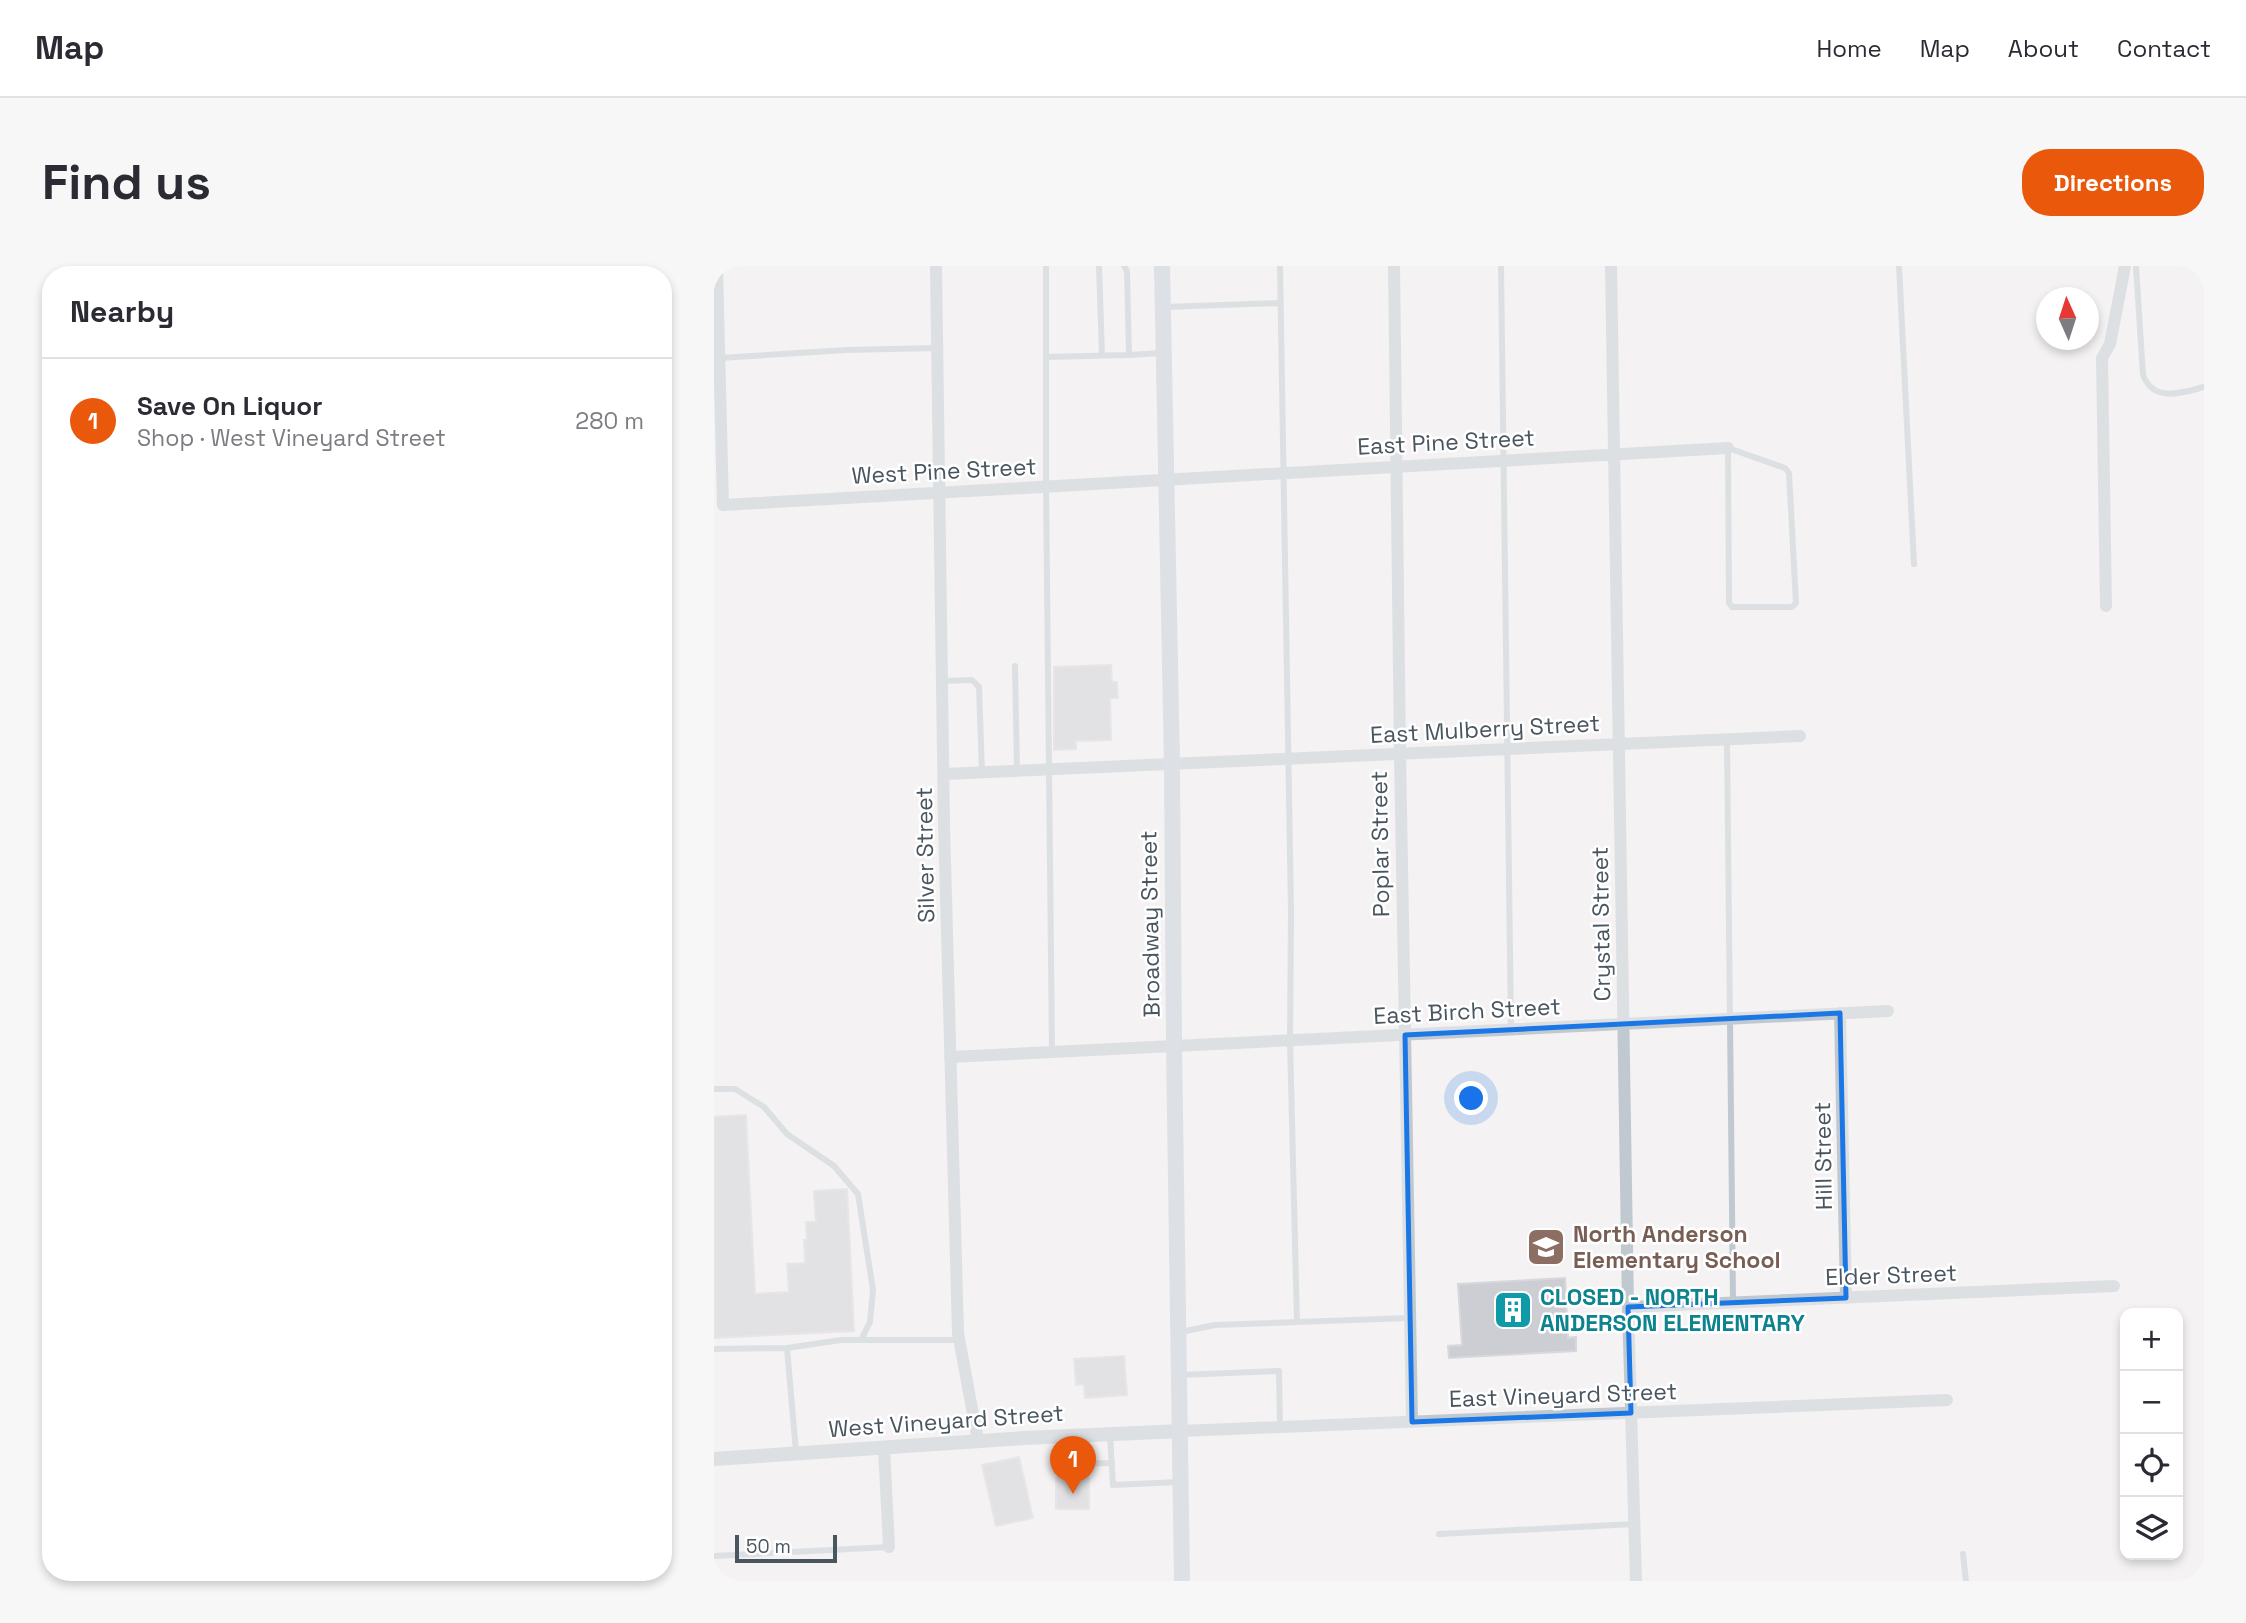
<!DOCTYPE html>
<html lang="en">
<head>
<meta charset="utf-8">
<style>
	body { margin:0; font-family:"Space Grotesk",sans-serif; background:#f7f7f7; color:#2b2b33 }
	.controls { position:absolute; right:21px; bottom:21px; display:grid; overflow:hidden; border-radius:14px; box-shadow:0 4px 10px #0003 }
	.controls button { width:63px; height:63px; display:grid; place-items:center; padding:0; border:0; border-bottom:2px solid #e1e1e2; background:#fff; color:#2b2b33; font:35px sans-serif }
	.compass { position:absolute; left:1322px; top:21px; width:63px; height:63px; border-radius:50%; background:#fff; box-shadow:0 4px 10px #0003; rotate:357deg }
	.scale { position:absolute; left:21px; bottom:18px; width:102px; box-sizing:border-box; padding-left:7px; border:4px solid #49555f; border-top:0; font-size:19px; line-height:24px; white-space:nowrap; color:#49555f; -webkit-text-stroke:5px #fff; paint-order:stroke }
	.you { position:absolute; left:758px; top:833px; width:24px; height:24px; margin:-18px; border:5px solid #fff; border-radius:50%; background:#1a73e8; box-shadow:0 0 0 10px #1a73e833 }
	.badge { display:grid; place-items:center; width:46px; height:46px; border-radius:50%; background:#ea580c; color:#fff; font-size:23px; font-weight:700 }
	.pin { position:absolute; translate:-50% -58px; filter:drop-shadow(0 2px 4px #0008) }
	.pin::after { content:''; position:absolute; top:37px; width:24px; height:21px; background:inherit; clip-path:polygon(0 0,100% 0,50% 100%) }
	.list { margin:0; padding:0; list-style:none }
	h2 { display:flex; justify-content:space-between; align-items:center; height:91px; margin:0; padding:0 28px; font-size:30px }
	h2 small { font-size:23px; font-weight:400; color:#7c7c81 }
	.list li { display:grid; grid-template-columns:46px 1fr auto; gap:21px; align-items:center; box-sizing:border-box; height:126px; padding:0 28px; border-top:2px solid #e1e1e2 }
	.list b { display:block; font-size:26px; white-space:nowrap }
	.list p { margin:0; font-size:23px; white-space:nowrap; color:#7c7c81 }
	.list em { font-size:23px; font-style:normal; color:#7c7c81 }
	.icon { flex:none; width:38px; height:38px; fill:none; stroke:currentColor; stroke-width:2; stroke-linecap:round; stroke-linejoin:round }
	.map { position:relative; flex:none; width:1490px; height:1315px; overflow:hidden; border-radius:28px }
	header { display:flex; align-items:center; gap:42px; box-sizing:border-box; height:98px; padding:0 35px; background:#fff; border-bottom:2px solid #e1e1e2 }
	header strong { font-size:33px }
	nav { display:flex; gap:38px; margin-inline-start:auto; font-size:24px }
	.intro { display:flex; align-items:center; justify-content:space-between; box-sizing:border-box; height:168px; padding:0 42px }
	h1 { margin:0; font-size:49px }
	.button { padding:18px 32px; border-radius:28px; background:#ea580c; color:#fff; font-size:24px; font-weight:700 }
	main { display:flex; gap:42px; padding:0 42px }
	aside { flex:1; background:#fff; border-radius:28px; box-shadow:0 4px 10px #0003 }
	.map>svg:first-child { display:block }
	.building { fill:#ccced4; stroke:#d6d8dd; stroke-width:2 }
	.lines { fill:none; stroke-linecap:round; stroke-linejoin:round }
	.service { stroke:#c0c9d0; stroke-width:6 }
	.minor { stroke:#c0c9d0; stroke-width:12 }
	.tertiary { stroke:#c0c9d0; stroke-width:14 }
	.secondary { stroke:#c0cad5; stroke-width:16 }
	.marked { fill:none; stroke:#1b77e5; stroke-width:5; stroke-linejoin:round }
	.labels { text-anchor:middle; stroke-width:5; stroke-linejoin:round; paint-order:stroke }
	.street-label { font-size:23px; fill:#49555f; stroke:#fff }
	.education-label { font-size:23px; font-weight:bold; fill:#785e54; stroke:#fff; text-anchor:start }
	.culture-label { font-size:23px; font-weight:bold; fill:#0d838f; stroke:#fff; text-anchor:start }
</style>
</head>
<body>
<header>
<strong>Map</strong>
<nav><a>Home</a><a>Map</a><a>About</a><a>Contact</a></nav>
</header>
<div class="intro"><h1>Find us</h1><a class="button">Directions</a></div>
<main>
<aside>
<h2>Nearby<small></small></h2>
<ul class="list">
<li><span class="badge">1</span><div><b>Save On Liquor</b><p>Shop · West Vineyard Street</p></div><em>280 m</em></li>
</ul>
</aside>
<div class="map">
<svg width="1490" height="1315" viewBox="0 0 1490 1315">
	<rect width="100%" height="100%" fill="#f4f2f2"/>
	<path class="building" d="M397 399 398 416H403L404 432H396L397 474 362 475V483L340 484V401Z
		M32 849 41 1028 75 1026 73 998 91 997 90 974H93L92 956H102L100 925 133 923 140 1065 0 1072V851Z
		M851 1012 854 1072 862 1071V1085L735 1092 734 1080 748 1079 744 1018Z
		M410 1090 413 1129 371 1132 370 1118 362 1119 360 1093Z
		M305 1191 319 1252 282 1260 268 1199Z
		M342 1212H375V1243H342Z"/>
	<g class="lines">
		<path class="service" d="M332 0V220L338 786
			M385 0 388 89
			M566 0 577 646 576 775 583 1056
			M787 0 797 764
			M1185 0 1200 298
			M1422 0 1429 109C1440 137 1467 127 1490 121
			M451 41 567 37
			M415 89 448 87
			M332 91 415 89 413 5 410 0
			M6 92 133 84 222 82
			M1014 182 1071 202 1075 207 1082 337 1078 341H1018L1015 337Z
			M301 400 303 504
			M228 415 258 414 265 421 268 506
			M1013 473 1019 1036
			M0 823H21L50 841 73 868 120 900 144 928 159 1024 156 1056 147 1074
			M467 1066 501 1059 695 1052
			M0 1083 73 1082
			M466 1109 565 1105 566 1161
			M396 1169 399 1219 464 1216
			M82 1186 73 1082 127 1074H244
			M342 1198 398 1197
			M725 1268 920 1258
			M1249 1288 1252 1315
			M0 1290 175 1281"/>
		<path class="minor" d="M3 0 9 239 1014 182
			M222 0 230 558 244 1067 264 1175
			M680 0 686 487 698 1156
			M897 0 914 1041 922 1315
			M1392 340 1388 92 1396 78 1411 0
			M231 508 1086 470
			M1126 747 1132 1032
			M236 791 1174 745
			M914 1041 1400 1020
			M467 1165 1233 1134
			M170 1182 175 1281"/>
		<path class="tertiary" d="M0 1193 311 1172 467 1165"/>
		<path class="secondary" d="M448 0 458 497 460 781 468 1315"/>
	</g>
	<path d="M0 0H1490V1315H0ZM1126 747 1132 1032 914 1041 917 1147 698 1156 691 769Z" fill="#f4f2f2" fill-opacity=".55" fill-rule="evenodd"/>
	<path class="marked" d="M1126 747 1132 1032 914 1041 917 1147 698 1156 691 769Z"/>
	<defs>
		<symbol id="school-square" viewBox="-11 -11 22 22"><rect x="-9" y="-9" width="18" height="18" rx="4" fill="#8d6e63" stroke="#fff"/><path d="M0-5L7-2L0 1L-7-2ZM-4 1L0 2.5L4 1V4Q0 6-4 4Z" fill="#fff"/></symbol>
		<symbol id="building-square" viewBox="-11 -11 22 22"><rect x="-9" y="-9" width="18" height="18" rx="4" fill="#0f9aa8" stroke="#fff"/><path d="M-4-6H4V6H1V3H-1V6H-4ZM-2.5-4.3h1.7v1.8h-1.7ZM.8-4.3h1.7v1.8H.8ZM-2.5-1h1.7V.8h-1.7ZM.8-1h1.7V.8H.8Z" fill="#fff"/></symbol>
	</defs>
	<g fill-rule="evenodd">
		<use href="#school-square" x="810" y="959" width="44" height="44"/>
		<use href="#building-square" x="777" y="1022" width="44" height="44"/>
	</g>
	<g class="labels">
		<g class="street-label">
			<text transform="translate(732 176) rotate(-3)" y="8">East Pine Street</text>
			<text transform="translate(230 205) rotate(-3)" y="8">West Pine Street</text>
			<text transform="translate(771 463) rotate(-3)" y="8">East Mulberry Street</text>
			<text transform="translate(666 578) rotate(-91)" y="8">Poplar Street</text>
			<text transform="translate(211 589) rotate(-91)" y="8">Silver Street</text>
			<text transform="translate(436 658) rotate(-91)" y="8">Broadway Street</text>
			<text transform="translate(887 658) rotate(-91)" y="8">Crystal Street</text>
			<text transform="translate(753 745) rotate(-3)" y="8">East Birch Street</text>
			<text transform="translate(1109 890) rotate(-91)" y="8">Hill Street</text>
			<text transform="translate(1177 1009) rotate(-2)" y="8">Elder Street</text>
			<text transform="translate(849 1129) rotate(-2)" y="8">East Vineyard Street</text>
			<text transform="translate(232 1155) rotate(-4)" y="8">West Vineyard Street</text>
		</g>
		<g class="education-label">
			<text x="859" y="976">North Anderson<tspan x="859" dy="26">Elementary School</tspan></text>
		</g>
		<g class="culture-label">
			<text x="826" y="1039">CLOSED - NORTH<tspan x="826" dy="26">ANDERSON ELEMENTARY</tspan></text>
		</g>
	</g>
</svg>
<div class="controls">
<button>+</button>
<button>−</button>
<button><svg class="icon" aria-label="locate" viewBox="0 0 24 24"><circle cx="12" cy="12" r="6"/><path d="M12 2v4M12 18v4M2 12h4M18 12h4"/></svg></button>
<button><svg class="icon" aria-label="layers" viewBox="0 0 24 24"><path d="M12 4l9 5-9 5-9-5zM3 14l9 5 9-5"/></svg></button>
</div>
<svg class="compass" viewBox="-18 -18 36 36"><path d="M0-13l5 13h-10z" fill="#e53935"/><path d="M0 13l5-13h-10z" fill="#7c7c81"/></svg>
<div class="scale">50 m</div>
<div class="you"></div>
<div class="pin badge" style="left:359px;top:1228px">1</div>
</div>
</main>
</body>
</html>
